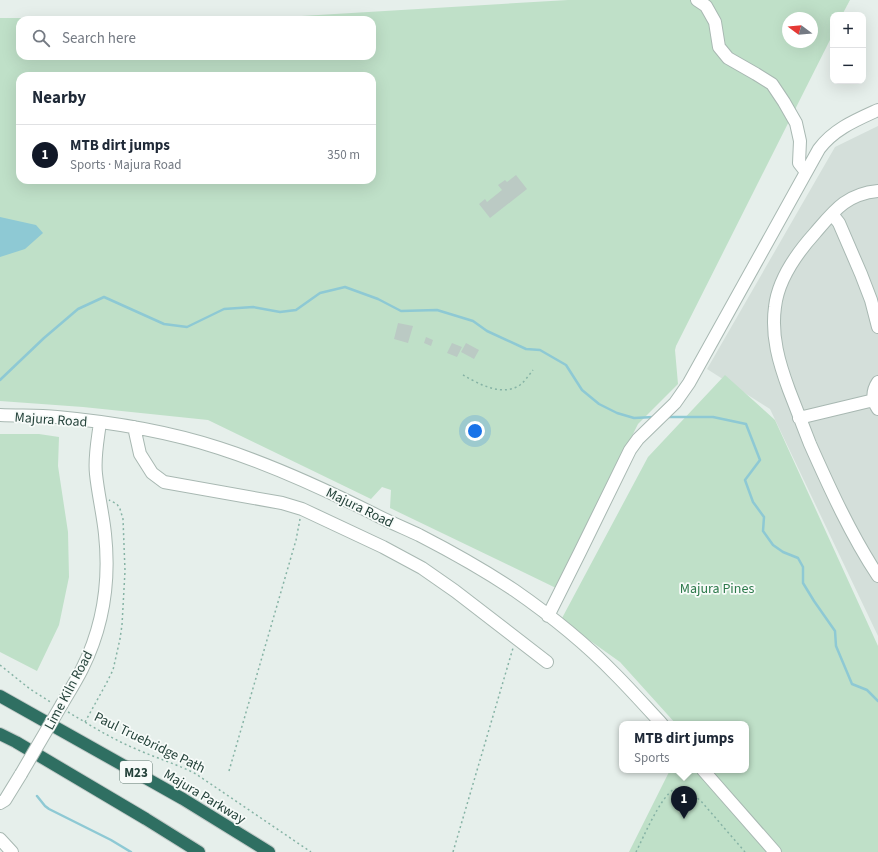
<!DOCTYPE html>
<html lang="en">
<head>
<meta charset="utf-8">
<style>
	body { margin:0; font-family:"Source Sans 3",sans-serif; background:#f2f2f3; color:#1f2937 }
	.controls { position:absolute; right:12px; top:12px; display:grid; overflow:hidden; border-radius:8px; box-shadow:0 4px 16px #0002 }
	.controls button { width:36px; height:36px; display:grid; place-items:center; padding:0; border:0; border-bottom:1px solid #e0e1e3; background:#fff; color:#1f2937; font:20px sans-serif }
	.compass { position:absolute; left:782px; top:12px; width:36px; height:36px; border-radius:50%; background:#fff; box-shadow:0 4px 16px #0002; rotate:286deg }
	.you { position:absolute; left:475px; top:431px; width:14px; height:14px; margin:-10px; border:3px solid #fff; border-radius:50%; background:#1a73e8; box-shadow:0 0 0 6px #1a73e833 }
	.badge { display:grid; place-items:center; width:26px; height:26px; border-radius:50%; background:#111827; color:#fff; font-size:13px; font-weight:700 }
	.pin { position:absolute; translate:-50% -33px; filter:drop-shadow(0 1px 2px #0008) }
	.pin::after { content:''; position:absolute; top:21px; width:14px; height:12px; background:inherit; clip-path:polygon(0 0,100% 0,50% 100%) }
	.popup { position:absolute; left:619px; top:721px; width:130px; height:52px; box-sizing:border-box; display:grid; place-content:center; border-radius:8px; background:#fff; filter:drop-shadow(0 1px 3px #0005); font-size:13px; white-space:nowrap; color:#747a83 }
	.popup b { font-size:15px; color:#1f2937 }
	.popup::after { content:''; position:absolute; left:50%; top:100%; margin-left:-8px; border:8px solid transparent; border-top-color:#fff }
	.list { margin:0; padding:0; list-style:none }
	h2 { display:flex; justify-content:space-between; align-items:center; height:52px; margin:0; padding:0 16px; font-size:17px }
	h2 small { font-size:13px; font-weight:400; color:#747a83 }
	.list li { display:grid; grid-template-columns:26px 1fr auto; gap:12px; align-items:center; box-sizing:border-box; height:60px; padding:0 16px; border-top:1px solid #e0e1e3 }
	.list b { display:block; font-size:15px; white-space:nowrap }
	.list p { margin:0; font-size:13px; white-space:nowrap; color:#747a83 }
	.list em { font-size:13px; font-style:normal; color:#747a83 }
	.icon { flex:none; width:22px; height:22px; fill:none; stroke:currentColor; stroke-width:2; stroke-linecap:round; stroke-linejoin:round }
	.map { position:relative; flex:none; width:878px; height:852px; overflow:hidden }
	.search { position:absolute; background:#fff; box-shadow:0 4px 16px #0002; left:16px; top:16px; width:360px; height:44px; display:flex; align-items:center; gap:10px; box-sizing:border-box; padding:0 14px; border-radius:12px; color:#747a83; font-size:15px }
	.panel { position:absolute; background:#fff; box-shadow:0 4px 16px #0002; left:16px; top:72px; width:360px; height:112px; border-radius:12px }
	.map>svg:first-child { display:block }
	.built { fill:#d4dfda }
	.green { fill:#bfe0c8; fill-rule:evenodd }
	.water { fill:#8ec9d4 }
	.lines { fill:none; stroke-linecap:round; stroke-linejoin:round }
	.stream { stroke:#8ec9d4; stroke-width:2.5 }
	.building { fill:#bbcac4 }
	.minor-casing { stroke:#a8b8b2; stroke-width:14 }
	.highway-casing { stroke:#c2cac8; stroke-width:14 }
	.path { stroke:#86b3a5; stroke-width:1.5; stroke-dasharray:2 3; stroke-linecap:butt }
	.minor { stroke:#fff; stroke-width:12 }
	.highway { stroke:#2f6f62; stroke-width:12 }
	.minor-bridge-casing { stroke:#a8b8b2; stroke-width:14; stroke-linecap:butt }
	.minor-bridge { stroke:#fff; stroke-width:12 }
	.labels { text-anchor:middle; stroke-width:3.5; stroke-linejoin:round; paint-order:stroke }
	.shield { fill:#f7fbf9; stroke:#637a73; stroke-width:1 }
	.shield-label { font-size:13px; font-weight:bold; fill:#24423a }
	.street-label { font-size:14px; fill:#24423a; stroke:#f7fbf9 }
	.park-label { font-size:14px; fill:#2d7a4b; stroke:#f7fbf9 }
</style>
</head>
<body>
<div class="map">
<svg width="878" height="852" viewBox="0 0 878 852">
	<rect width="100%" height="100%" fill="#e6efeb"/>
	<path class="built" d="M878 126V636L770 409 707 369 835 147Z"/>
	<path class="green" d="M568 0H850L842 15H833V34L676 346 675 350 678 384 638 424 556 588 390 508 391 490 382 487 371 499 208 420 83 407 0 401V18H268ZM788 18H812V42H788ZM20 20H372V56H20ZM20 76H372V180H20Z
		M725 375 775 420 878 646V852H629L670 770H746V724H676L620 662 561 620 648 457Z
		M0 434H39L59 437 58 466 68 532 69 577 59 625 37 671 0 652Z"/>
	<path class="water" d="M0 217 36 225 43 233 25 249 0 257Z"/>
	<g class="lines">
		<path class="stream" d="M0 380 1 379 44 338 78 309 104 297 164 324 187 327 224 309 253 307 280 312 296 310 320 293 345 287 378 299 401 311 437 310 473 321 487 331 526 349 540 350 566 365 582 390 599 404 617 413 634 418 654 417
			M667 417H713L746 424 760 460 745 480 753 502 764 517 763 531 773 545 783 552 798 558 803 567V583L814 601 835 631 836 646 852 684 867 690 878 701
			M37 796 45 806 49 809 111 840 131 852"/>
	</g>
	<path class="building" d="M516 175 527 189 490 218 479 204 485 199 487 202 502 190 498 185 505 180 507 182Z
		M398 323 413 326 408 343 394 339Z
		M426 337 433 340 431 346 424 343Z
		M452 343 462 347 457 357 447 353Z
		M466 343 479 350 474 359 461 352Z"/>
	<g class="lines">
		<defs>
			<path id="minor" d="M697 0 706 6 715 22 719 47 728 58 756 74 772 84 784 102 796 123 800 141 799 163 806 172
				M878 191C846 194 834 211 815 233 797 253 778 280 775 307 771 336 779 363 789 390 796 408 803 426 810 444 830 489 851 535 878 576
				M832 214 839 223 861 274 871 300 878 327
				M878 382C872 391 872 400 878 409
				M0 415C19 416 38 415 57 417 111 422 167 431 219 448 272 465 322 488 372 513 387 521 404 528 419 535 452 552 484 570 514 590 550 615 585 643 615 674 631 690 646 707 662 724
				M799 418 874 400
				M134 427 140 454 152 473 164 482 282 503 302 509 383 547 422 568 455 591 547 662
				M548 616 580 552 630 450 638 439 675 403 689 383 819 149C834 129 856 120 878 110
				M62 704C69 692 76 681 82 669 103 627 110 580 105 534 103 514 98 494 96 474 94 457 98 439 100 422
				M703 770 775 852
				M0 803 5 800 21 774
				M0 839 12 852"/>
			<path id="highway" d="M0 696 183 799 269 852
				M0 734 16 742 146 819 199 852"/>
		</defs>
		<use href="#minor" class="minor-casing"/>
		<use href="#highway" class="highway-casing"/>
		<path class="path" d="M463 375C479 384 502 397 520 385 525 381 529 375 533 370
			M0 665 30 689 52 703
			M68 712C90 725 112 739 136 749 156 758 177 764 196 774L311 852
			M85 722 106 684 113 670 120 639 122 625 125 571 123 519 120 509 117 504 109 500
			M229 771 296 540 300 519
			M453 852 513 648
			M636 852C644 836 660 798 674 789L681 790 691 793 701 801 745 852"/>
		<use href="#minor" class="minor"/>
		<use href="#highway" class="highway"/>
		<defs>
			<path id="minor-bridge" d="M21 774 62 704"/>
		</defs>
		<use href="#minor-bridge" class="minor-bridge-casing"/>
		<use href="#minor-bridge" class="minor-bridge"/>
	</g>
	<g class="labels">
		<rect class="shield" x="120" y="761" width="32" height="22" rx="3"/>
		<g class="shield-label">
			<text x="136" y="777">M23</text>
		</g>
		<g class="street-label">
			<text transform="translate(51 419) rotate(4)" y="5">Majura Road</text>
			<text transform="translate(360 507) rotate(26)" y="5">Majura Road</text>
			<text transform="translate(68 690) rotate(-62)" y="5">Lime Kiln Road</text>
			<text transform="translate(150 742) rotate(26)" y="5">Paul Truebridge Path</text>
			<text transform="translate(205 796) rotate(31)" y="5">Majura Parkway</text>
		</g>
		<g class="park-label">
			<text x="717" y="593">Majura Pines</text>
		</g>
	</g>
</svg>
<div class="controls">
<button>+</button>
<button>−</button>
</div>
<svg class="compass" viewBox="-18 -18 36 36"><path d="M0-13l5 13h-10z" fill="#e53935"/><path d="M0 13l5-13h-10z" fill="#747a83"/></svg>
<div class="you"></div>
<div class="pin badge" style="left:684px;top:819px">1</div>
<div class="popup"><b>MTB dirt jumps</b>Sports</div>
<div class="search"><svg class="icon" aria-label="search" viewBox="0 0 24 24"><circle cx="10" cy="10" r="6"/><path d="M15 15l6 6"/></svg>Search here</div>
<section class="panel">
<h2>Nearby<small></small></h2>
<ul class="list">
<li><span class="badge">1</span><div><b>MTB dirt jumps</b><p>Sports · Majura Road</p></div><em>350 m</em></li>
</ul>
</section>
</div>
</body>
</html>
